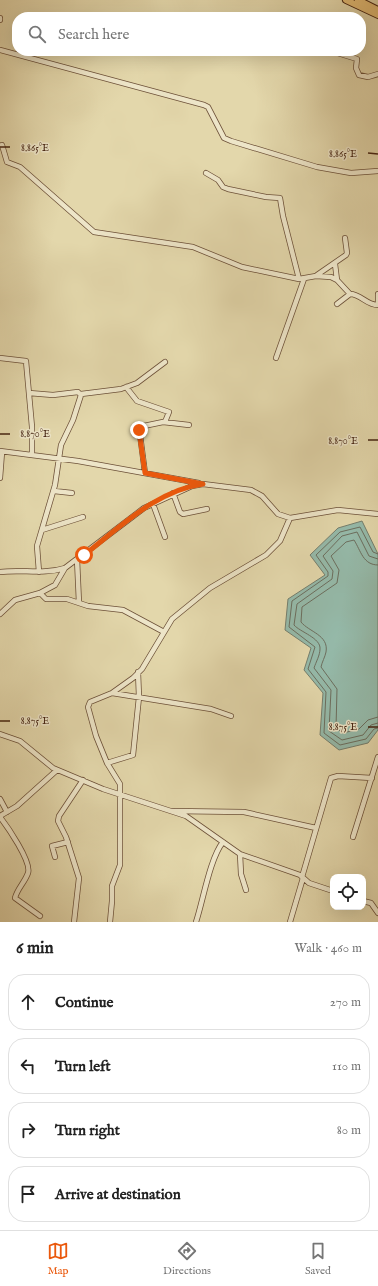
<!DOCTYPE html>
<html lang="en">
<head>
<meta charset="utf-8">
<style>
	body { margin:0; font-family:"IM FELL English",serif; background:#f2f2f2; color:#222 }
	.controls { position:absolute; right:12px; bottom:12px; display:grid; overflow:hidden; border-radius:8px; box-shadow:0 4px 16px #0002 }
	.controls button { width:36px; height:36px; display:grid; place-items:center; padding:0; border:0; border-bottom:1px solid #e0e0e0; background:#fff; color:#222; font:20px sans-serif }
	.stop { position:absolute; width:12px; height:12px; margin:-9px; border:3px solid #ea580c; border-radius:50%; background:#fff }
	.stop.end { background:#ea580c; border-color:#fff; box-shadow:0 1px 4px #0008 }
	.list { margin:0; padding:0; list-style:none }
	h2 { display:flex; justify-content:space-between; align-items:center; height:52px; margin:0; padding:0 16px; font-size:17px }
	h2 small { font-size:13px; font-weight:400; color:#767676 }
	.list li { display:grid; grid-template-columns:26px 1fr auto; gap:12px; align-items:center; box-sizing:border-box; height:56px; margin:0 8px 8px; padding:0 8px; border:1px solid #e0e0e0; border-radius:16px }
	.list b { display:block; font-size:15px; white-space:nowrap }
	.list em { font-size:13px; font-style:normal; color:#767676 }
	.icon { flex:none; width:22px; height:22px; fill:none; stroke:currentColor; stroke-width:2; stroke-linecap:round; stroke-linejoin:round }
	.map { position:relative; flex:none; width:378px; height:922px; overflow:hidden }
	.search { position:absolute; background:#fff; box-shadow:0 4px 16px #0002; left:12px; right:12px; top:12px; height:44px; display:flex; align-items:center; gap:10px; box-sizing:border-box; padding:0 14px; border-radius:16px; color:#767676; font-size:15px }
	.sheet { height:308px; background:#fff }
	nav { display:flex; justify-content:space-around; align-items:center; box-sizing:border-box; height:56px; border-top:1px solid #e0e0e0; background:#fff; font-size:11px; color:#767676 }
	nav a { display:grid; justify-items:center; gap:2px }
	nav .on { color:#ea580c }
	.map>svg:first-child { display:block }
	.water { fill:#95baaa; stroke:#757e6d }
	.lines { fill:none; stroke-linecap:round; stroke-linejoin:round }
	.shore { stroke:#6c6e5e; stroke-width:1 }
	.minor-casing { stroke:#6c5038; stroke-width:6 }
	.major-casing { stroke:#442311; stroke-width:8 }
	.minor { stroke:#ede5c8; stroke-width:4.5 }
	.major { stroke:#e2bc76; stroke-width:6 }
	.route { stroke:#ea580c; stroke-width:5 }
	.ticks { fill:none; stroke:#442311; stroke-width:1.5 }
	.ticks-label { font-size:10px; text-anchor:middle; fill:#442311; stroke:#ede5c8; stroke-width:3; stroke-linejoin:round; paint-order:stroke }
</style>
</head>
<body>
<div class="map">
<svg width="378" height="922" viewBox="0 0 378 922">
	<rect width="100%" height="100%" fill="#e3d7ab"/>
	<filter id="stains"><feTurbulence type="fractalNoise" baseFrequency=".005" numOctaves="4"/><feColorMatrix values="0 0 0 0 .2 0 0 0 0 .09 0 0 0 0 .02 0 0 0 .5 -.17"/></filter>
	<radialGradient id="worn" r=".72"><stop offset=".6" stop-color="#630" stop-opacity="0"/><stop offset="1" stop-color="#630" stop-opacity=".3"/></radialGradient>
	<path class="water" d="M362 521 378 554V730L368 743 339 750 320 735 323 693 304 670 311 648 285 630 288 599 325 575 310 555 338 528Z"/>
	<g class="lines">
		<path class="shore" d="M378 554 373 552 360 527 340 532 316 555 328 572V576L292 601 289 627 315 647 308 669 326 692 324 733 340 745 366 739 374 729 378 728
			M378 559 369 556 357 532 342 536 323 556 333 571 332 579 297 604 294 625C300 632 321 638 320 649 320 655 316 662 314 668L331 690 329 731 342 740 363 735 371 725 378 723
			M378 565C363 565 361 551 354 540L346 542 331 556 339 570 337 583 302 607 301 622C309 632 329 635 326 652 325 657 322 662 321 667L337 689 336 728 343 733 359 729 368 720 378 717"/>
		<defs>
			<path id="minor" d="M0 20V18
				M0 50 204 105 208 107 224 138 231 141 317 167 351 173 378 171
				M331 51 357 59 356 68 359 75 368 77 378 74
				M2 145 7 162 20 167 94 232 193 247 242 267 299 279 316 276 331 277 337 280 350 294C361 294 366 305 378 305
				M206 173 218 180 223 187 228 189 266 197 280 198 283 216 299 279
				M335 264 337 280
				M317 275 346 255 347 253 345 238
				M378 294V305
				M337 304 350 294
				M0 358 26 361 32 427V455
				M276 358 304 279
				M126 387 137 401 169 412 165 422
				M29 393 53 395 78 392 81 395 73 420 61 445 55 485 37 546 39 572
				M81 394 121 389 137 383 165 362
				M0 451 78 461 199 483
				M145 473 139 427 163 422 189 425
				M0 478 2 452
				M54 491 72 493
				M173 493 180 512 183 514 207 509
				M153 504 165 537
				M42 530 83 517
				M77 559 79 603 88 606 123 610 164 632
				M0 572C22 569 43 575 65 568L144 508 192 486 203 484 251 490 262 496 278 514 290 518 338 510 378 514
				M40 593 46 599H67L79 603
				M0 614 15 600 40 593 55 585 65 568
				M112 693 211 709 231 716
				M0 734 20 741 53 768 103 789 186 816 240 854 300 875 309 883 333 891
				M107 763 133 755 139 697 138 672
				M0 799 7 812
				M172 811 244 812 316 828
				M0 816 17 806 57 770
				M0 817C7 826 32 862 28 873 25 882 17 889 15 898L40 916
				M353 837 378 757
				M240 854 241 874 246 890
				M55 857 52 846 68 842
				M302 877 331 778 338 776 372 778
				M363 901 371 903 378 913
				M74 922 79 878 66 837 58 821 59 816 83 780
				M110 922 112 901V886L120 865V784L107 763 96 736 88 707 90 702 112 693 133 678 142 669 172 619 210 588 266 555 280 541 290 518
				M196 922C203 901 210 858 223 842
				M290 922 303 878"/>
			<path id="major" d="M346 0 378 15
				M358 0 378 10"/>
		</defs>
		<use href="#minor" class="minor-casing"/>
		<use href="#major" class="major-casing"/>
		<use href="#minor" class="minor"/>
		<use href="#major" class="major"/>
	</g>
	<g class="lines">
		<path class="route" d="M84 555C119 528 157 490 203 484L145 473 139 430"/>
	</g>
	<path class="ticks" d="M0 147H10M368 153 378 154M0 434H10M368 440H378M0 721H10M368 727H378"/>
	<g class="ticks-label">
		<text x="35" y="151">8.865°E</text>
		<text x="343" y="157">8.865°E</text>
		<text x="35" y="437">8.870°E</text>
		<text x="343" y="444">8.870°E</text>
		<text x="35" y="724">8.875°E</text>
		<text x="343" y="730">8.875°E</text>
	</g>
	<rect width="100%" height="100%" filter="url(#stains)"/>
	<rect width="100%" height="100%" fill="url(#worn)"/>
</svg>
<div class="controls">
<button><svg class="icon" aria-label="locate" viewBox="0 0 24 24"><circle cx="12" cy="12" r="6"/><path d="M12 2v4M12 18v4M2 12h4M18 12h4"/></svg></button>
</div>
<div class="stop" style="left:84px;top:555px"></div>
<div class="stop end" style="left:139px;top:430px"></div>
<div class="search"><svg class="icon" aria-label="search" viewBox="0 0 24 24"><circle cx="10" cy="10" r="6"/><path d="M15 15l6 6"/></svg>Search here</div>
</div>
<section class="sheet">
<h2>6 min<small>Walk · 460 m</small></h2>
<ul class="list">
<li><svg class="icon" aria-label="ahead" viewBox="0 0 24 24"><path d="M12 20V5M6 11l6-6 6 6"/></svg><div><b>Continue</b></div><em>270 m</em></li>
<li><svg class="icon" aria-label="left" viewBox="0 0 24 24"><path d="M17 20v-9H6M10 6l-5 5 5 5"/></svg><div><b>Turn left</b></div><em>110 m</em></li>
<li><svg class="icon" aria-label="right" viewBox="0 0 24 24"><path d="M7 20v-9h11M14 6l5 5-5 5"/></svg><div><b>Turn right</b></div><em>80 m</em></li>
<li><svg class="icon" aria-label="arrive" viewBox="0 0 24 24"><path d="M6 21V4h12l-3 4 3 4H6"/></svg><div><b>Arrive at destination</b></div></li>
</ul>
</section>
<nav>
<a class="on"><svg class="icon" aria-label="map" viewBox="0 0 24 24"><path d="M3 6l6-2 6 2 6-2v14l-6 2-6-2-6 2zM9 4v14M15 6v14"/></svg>Map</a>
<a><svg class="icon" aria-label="directions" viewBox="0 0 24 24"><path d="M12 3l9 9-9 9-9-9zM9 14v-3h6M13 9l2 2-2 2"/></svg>Directions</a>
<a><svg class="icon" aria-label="saved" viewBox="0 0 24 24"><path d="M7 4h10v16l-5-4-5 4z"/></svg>Saved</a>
</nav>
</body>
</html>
